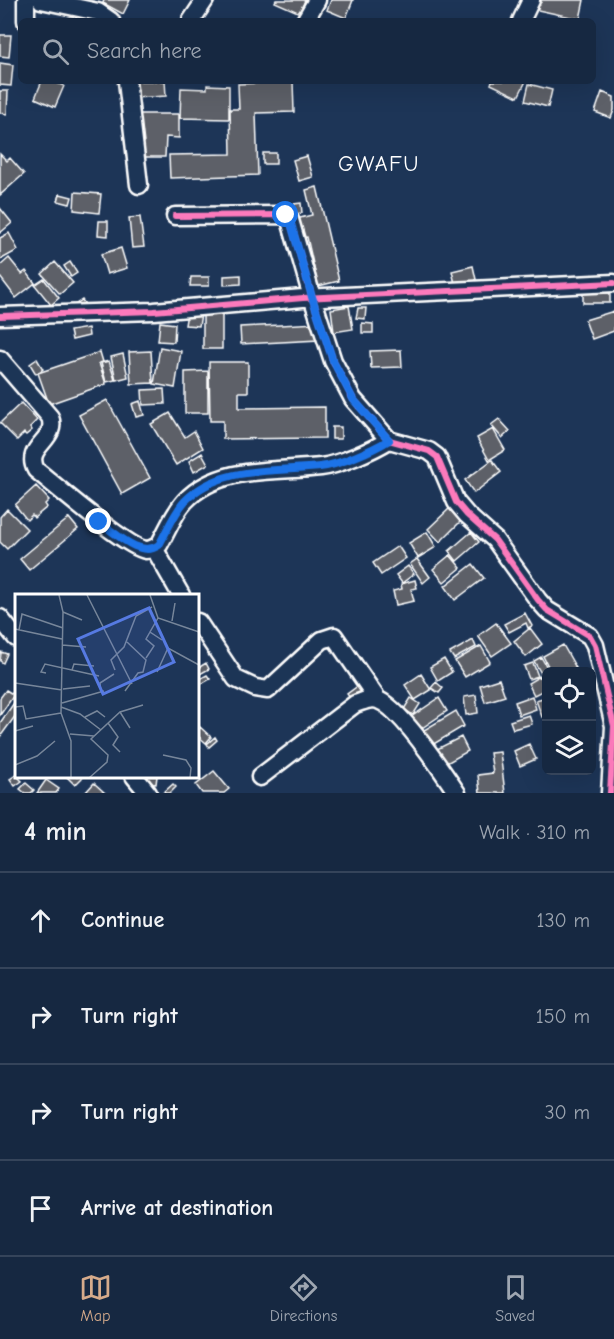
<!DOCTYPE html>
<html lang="en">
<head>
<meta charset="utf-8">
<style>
	body { margin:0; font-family:"Comic Neue",sans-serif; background:#1f3048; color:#f1f3f6 }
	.controls { position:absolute; right:18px; bottom:18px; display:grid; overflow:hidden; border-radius:9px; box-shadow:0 6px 24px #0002 }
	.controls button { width:54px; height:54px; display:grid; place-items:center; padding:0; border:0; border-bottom:2px solid #35445a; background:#162841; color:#f1f3f6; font:30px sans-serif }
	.stop { position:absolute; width:18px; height:18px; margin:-14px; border:4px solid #1a73e8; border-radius:50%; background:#fff }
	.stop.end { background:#1a73e8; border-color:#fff; box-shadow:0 2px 6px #0008 }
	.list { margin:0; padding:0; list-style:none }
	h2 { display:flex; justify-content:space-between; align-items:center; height:78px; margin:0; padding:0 24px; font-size:26px }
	h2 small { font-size:20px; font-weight:400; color:#9ea6b1 }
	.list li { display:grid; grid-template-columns:39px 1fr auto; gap:18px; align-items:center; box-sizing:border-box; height:96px; padding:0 24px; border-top:2px solid #35445a }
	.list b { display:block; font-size:22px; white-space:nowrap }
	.list em { font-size:20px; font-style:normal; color:#9ea6b1 }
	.icon { flex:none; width:33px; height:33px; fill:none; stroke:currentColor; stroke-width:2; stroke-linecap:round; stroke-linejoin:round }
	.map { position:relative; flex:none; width:614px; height:793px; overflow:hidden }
	.search { position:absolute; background:#162841; box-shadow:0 6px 24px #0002; left:18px; right:18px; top:18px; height:66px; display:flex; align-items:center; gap:15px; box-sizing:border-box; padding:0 21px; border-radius:9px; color:#9ea6b1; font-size:22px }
	.sheet { height:462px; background:#162841 }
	nav { display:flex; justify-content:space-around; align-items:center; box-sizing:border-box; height:84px; border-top:2px solid #35445a; background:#162841; font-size:16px; color:#9ea6b1 }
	nav a { display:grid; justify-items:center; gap:3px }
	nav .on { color:#d6ab8b }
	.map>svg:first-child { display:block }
	.building { fill:#5d6168; stroke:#fff; stroke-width:1.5 }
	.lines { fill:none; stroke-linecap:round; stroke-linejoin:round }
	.minor-casing { stroke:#fff; stroke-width:21 }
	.minor { stroke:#1d3557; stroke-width:16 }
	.cycleway-casing { stroke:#1d3557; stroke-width:10 }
	.cycleway { stroke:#fd7abc; stroke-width:6 }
	.route { stroke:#1a73e8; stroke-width:8 }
	.labels { text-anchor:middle; stroke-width:4.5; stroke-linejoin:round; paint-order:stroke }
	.quarter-label { font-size:22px; letter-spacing:1.5px; fill:#fff; stroke:#1d3557 }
	.inset-road { fill:none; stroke:#77869a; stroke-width:1.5 }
	.view { fill:#567ae2; fill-opacity:0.15; stroke:#567ae2; stroke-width:3 }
	.inset-edge { fill:none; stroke:#fff; stroke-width:3 }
</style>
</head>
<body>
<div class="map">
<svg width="614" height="793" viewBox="0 0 614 793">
	<rect width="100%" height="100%" fill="#1d3557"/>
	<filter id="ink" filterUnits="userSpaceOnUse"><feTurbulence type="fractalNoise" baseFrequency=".0167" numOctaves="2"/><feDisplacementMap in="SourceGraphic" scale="12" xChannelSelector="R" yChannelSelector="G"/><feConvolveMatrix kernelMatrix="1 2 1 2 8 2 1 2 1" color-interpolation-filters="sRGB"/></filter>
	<g filter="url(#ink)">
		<path class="building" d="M104 0H130L123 14 103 3Z
			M276 0H305L300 13 275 2Z
			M331 0H353L346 18 327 10Z
			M541 0H584L580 19 533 9 535 1 541 2Z
			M0 35H11L9 57 0 56Z
			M0 63 13 65 11 86 0 85Z
			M42 81H52L64 86 55 107 35 98Z
			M133 81H165L166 96 134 98Z
			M492 81H526L518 97 491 84Z
			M293 82 294 112 256 113 258 175 170 178 169 155 231 154 230 109H239L238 84Z
			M529 84 552 90 548 107 525 101Z
			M207 85 229 86V119L180 118 181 88 207 89Z
			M0 91H8L7 114 0 113Z
			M602 92 614 97V110L611 118 595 112Z
			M140 114H179V138L166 137 165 157H140Z
			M263 153H276V164H263Z
			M0 154 7 161 10 158 24 174 0 195Z
			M307 156 313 177 299 181 293 160Z
			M317 187 339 281 318 286 307 237 301 238 296 219 312 215 306 190Z
			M75 192 101 194 99 213 74 210Z
			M60 194 72 197 70 204 58 201Z
			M301 203 302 213 295 214 294 204Z
			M0 208 12 223 0 233Z
			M140 217 144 247 132 248 129 218Z
			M99 221H108V236L98 235Z
			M9 233 18 250 0 260V238Z
			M121 248 127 268 107 274 101 254Z
			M9 258 22 274 26 271 35 283 16 298 0 277V266Z
			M55 262 73 283 60 294 42 274Z
			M70 262 77 273 71 277 64 266Z
			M473 266 477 284 456 288 452 271Z
			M241 275V284L224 285V276Z
			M191 277H209V286H190Z
			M44 279 59 298 51 305 35 285Z
			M583 293H610V303H583Z
			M82 300 87 307 73 306Z
			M349 306 353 329 334 332 331 309Z
			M358 308H366L365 319 356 318Z
			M614 311V331L592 339 585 320Z
			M187 313 201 314 199 326 185 325Z
			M203 314H222V349H203Z
			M160 322 175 324 174 342 158 341Z
			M318 323 319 340 241 344 240 327Z
			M362 323 373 324V333H362Z
			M88 328 89 336 72 340 70 331Z
			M160 347 181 351 175 388 154 384Z
			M401 350 402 367 371 368 370 351Z
			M151 351 153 383 131 384 129 352Z
			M100 352 103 362 99 363 106 384 49 404 38 373Z
			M123 354 128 377 116 380 111 357Z
			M37 359 43 369 36 374 30 364Z
			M109 361 115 380 106 382 101 363Z
			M209 362H248V392H239V408L325 407V438L223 439V421H210Z
			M208 371V413H185V372Z
			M164 389 165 404 143 405 142 390Z
			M107 400 150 478 122 494 79 415Z
			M140 401 144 415 136 417 132 404Z
			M21 403 37 420 30 427 32 430 26 435 24 433 17 440 0 423Z
			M170 413 185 437 194 431 203 448 176 465 151 424Z
			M499 419 510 431 502 438 491 425Z
			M332 427H341V439H332Z
			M493 429 505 450 489 460 477 438Z
			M202 453 208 464 194 472 189 461Z
			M492 460 501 472 474 493 465 480Z
			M36 486 49 500 45 504 47 507 34 518 32 515 27 520 15 505Z
			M450 508 462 520 440 542 428 529Z
			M7 509 27 529 7 549 0 542V517Z
			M69 518 78 529 29 570 20 559Z
			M427 532 436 547 418 558 409 543Z
			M471 532 479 542 457 561 449 551Z
			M398 546 406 558 381 575 373 563Z
			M450 555 461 568 444 582 433 569Z
			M417 559 430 577 423 583 410 564Z
			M473 564 484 578 455 600 445 586Z
			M408 566 414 574 402 583 396 575Z
			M415 580 417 588 411 589 414 601 396 605 393 591 402 589 401 584Z
			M525 613 532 626 528 628 526 623 509 632 504 624Z
			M496 623 511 643 492 656 478 636Z
			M530 628 542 644 526 657 514 641Z
			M473 640 476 647 454 659 450 653Z
			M563 645 576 668 569 672H551L543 656Z
			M481 646 490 662 465 677 455 661Z
			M1 652 7 654 3 663 0 661Z
			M541 657 549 671 542 675 534 661Z
			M444 659 452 672 438 681 430 667Z
			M206 663 209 669 198 675V668Z
			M533 663 538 676 529 679 524 666Z
			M421 674 431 690 415 700 405 685Z
			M207 675 210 679 198 686V680Z
			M540 676 546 689 534 695 528 683Z
			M499 679 505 696 485 702 480 685Z
			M436 682 443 688 439 693 431 688Z
			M359 685 365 693 353 702 347 694Z
			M6 690 14 695 0 715V698Z
			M476 695 478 713 466 715 464 697Z
			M532 696 536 709 519 715 515 702Z
			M546 697V715L542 717 536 700Z
			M411 698 420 704 413 715 404 709Z
			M439 698 447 711 419 730 411 717Z
			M16 700V715L0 737V723Z
			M456 711 464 726 427 748 419 733Z
			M529 715 532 724 513 729 510 721Z
			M200 727 211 737 206 743 198 736V730Z
			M215 737 217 740 209 747 207 744Z
			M461 737 468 751 445 764 437 749Z
			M529 744 536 759 520 766 514 751Z
			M500 752 505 793H480L478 775 493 773 490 753Z
			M214 771 229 789 224 793H202L196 785Z
			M16 775 22 781 15 786 10 779Z
			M66 776H84L75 785Z
			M148 776H157L156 784 147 783Z
			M46 780 59 789 56 793H37Z
			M26 783 34 790 31 793H25L20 789Z
			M94 783 105 793H85Z
			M173 784 176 787 170 793H163Z"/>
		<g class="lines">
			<defs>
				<path id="minor" d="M41 0 98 12 111 21
					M26 21V0
					M191 21 205 0
					M305 21 317 0
					M521 21 531 0
					M127 81 139 185
					M175 216 286 215 290 220 312 297 333 361 353 399 389 440 429 451 437 457 456 502 467 515 495 540 538 600 547 610 590 636 595 645 614 726 610 793
					M0 316 154 311 303 298 614 283
					M0 359 50 417C59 440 23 446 36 470 55 485 127 548 146 550 151 550 155 547 159 545 167 531 174 513 185 501 219 465 276 472 321 467 339 465 373 450 389 440
					M154 548 181 595
					M0 618 16 638
					M198 622 236 679 255 688 268 690 322 640 334 636 378 700
					M134 776 148 793
					M260 777 355 704C362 702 370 697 378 700 400 708 443 772 457 793"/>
			</defs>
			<use href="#minor" class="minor-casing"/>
			<use href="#minor" class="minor"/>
			<defs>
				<path id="cycleway" d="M175 216 286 215 290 220 312 297 333 361 353 399 389 440 429 451 437 457 456 502 467 515 495 540 538 600 547 610 590 636 595 645 614 726 610 793
					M0 316 154 311 303 298 614 283"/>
			</defs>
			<use href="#cycleway" class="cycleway-casing"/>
			<use href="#cycleway" class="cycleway"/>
		</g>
	</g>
	<g class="lines" filter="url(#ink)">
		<path class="route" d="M99 522C115 532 140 559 159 545 167 531 174 513 185 501 219 465 276 472 320 467 339 465 373 450 389 440L353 399 333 361 312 297 290 220 286 215"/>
	</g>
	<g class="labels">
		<g class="quarter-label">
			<text x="379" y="171">GWAFU</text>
		</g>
	</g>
	<g transform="translate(15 594)">
		<rect width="184" height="184" fill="#1d3557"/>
		<path class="inset-road" d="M44 1 48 18 46 119 56 147V184M72 1 117 90M135 1 143 24 184 38M48 18 67 26M143 24 135 38 147 46M157 27 160 9M0 35 47 45M4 36 7 20 48 34M47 51 71 53M131 64 139 52 131 45 135 38M57 76 59 70 79 72M100 76 96 66 109 53 121 22 137 13M142 78 153 54 184 71M31 79 26 78 30 70 84 82M0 89 47 96M48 95 75 92M110 97 123 79 128 78 131 66 112 48M86 98 85 89 99 80M47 109 89 97M0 113 8 112 11 125 46 119M46 113 65 120 86 136M105 118 115 134M70 123 82 117 90 123M93 129 103 143 98 151 105 158M0 137 18 132M55 140 79 142M148 161 171 166 176 174 175 184M0 171 22 162 40 147M74 184 92 168 93 161 76 145 105 118 128 111"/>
		<path class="view" d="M134 14 159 68 88 100 63 45Z"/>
		<rect width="184" height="184" class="inset-edge"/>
	</g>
</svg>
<div class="controls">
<button><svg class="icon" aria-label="locate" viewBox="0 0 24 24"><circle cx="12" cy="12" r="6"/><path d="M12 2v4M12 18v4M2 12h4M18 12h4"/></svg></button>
<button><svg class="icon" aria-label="layers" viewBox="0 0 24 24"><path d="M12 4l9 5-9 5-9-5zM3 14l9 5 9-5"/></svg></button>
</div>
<div class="stop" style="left:286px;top:215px"></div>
<div class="stop end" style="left:99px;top:522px"></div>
<div class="search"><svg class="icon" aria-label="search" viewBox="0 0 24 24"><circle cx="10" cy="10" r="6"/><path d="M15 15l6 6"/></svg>Search here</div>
</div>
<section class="sheet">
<h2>4 min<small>Walk · 310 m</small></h2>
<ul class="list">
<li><svg class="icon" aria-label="ahead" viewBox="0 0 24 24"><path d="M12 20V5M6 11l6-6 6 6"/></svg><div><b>Continue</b></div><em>130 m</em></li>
<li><svg class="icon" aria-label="right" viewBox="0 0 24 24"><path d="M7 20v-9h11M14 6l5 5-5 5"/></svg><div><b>Turn right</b></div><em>150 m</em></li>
<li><svg class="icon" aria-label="right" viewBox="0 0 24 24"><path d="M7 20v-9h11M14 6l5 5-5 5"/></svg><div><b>Turn right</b></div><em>30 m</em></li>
<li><svg class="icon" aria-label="arrive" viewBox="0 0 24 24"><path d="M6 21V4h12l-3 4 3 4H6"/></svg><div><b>Arrive at destination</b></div></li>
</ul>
</section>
<nav>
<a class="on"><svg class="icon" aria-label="map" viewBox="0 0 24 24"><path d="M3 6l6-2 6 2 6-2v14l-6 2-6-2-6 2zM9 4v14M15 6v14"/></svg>Map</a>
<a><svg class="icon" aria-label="directions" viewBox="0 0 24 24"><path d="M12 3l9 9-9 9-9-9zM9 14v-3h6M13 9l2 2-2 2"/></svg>Directions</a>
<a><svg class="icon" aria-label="saved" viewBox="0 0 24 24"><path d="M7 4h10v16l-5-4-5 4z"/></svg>Saved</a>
</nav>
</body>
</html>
